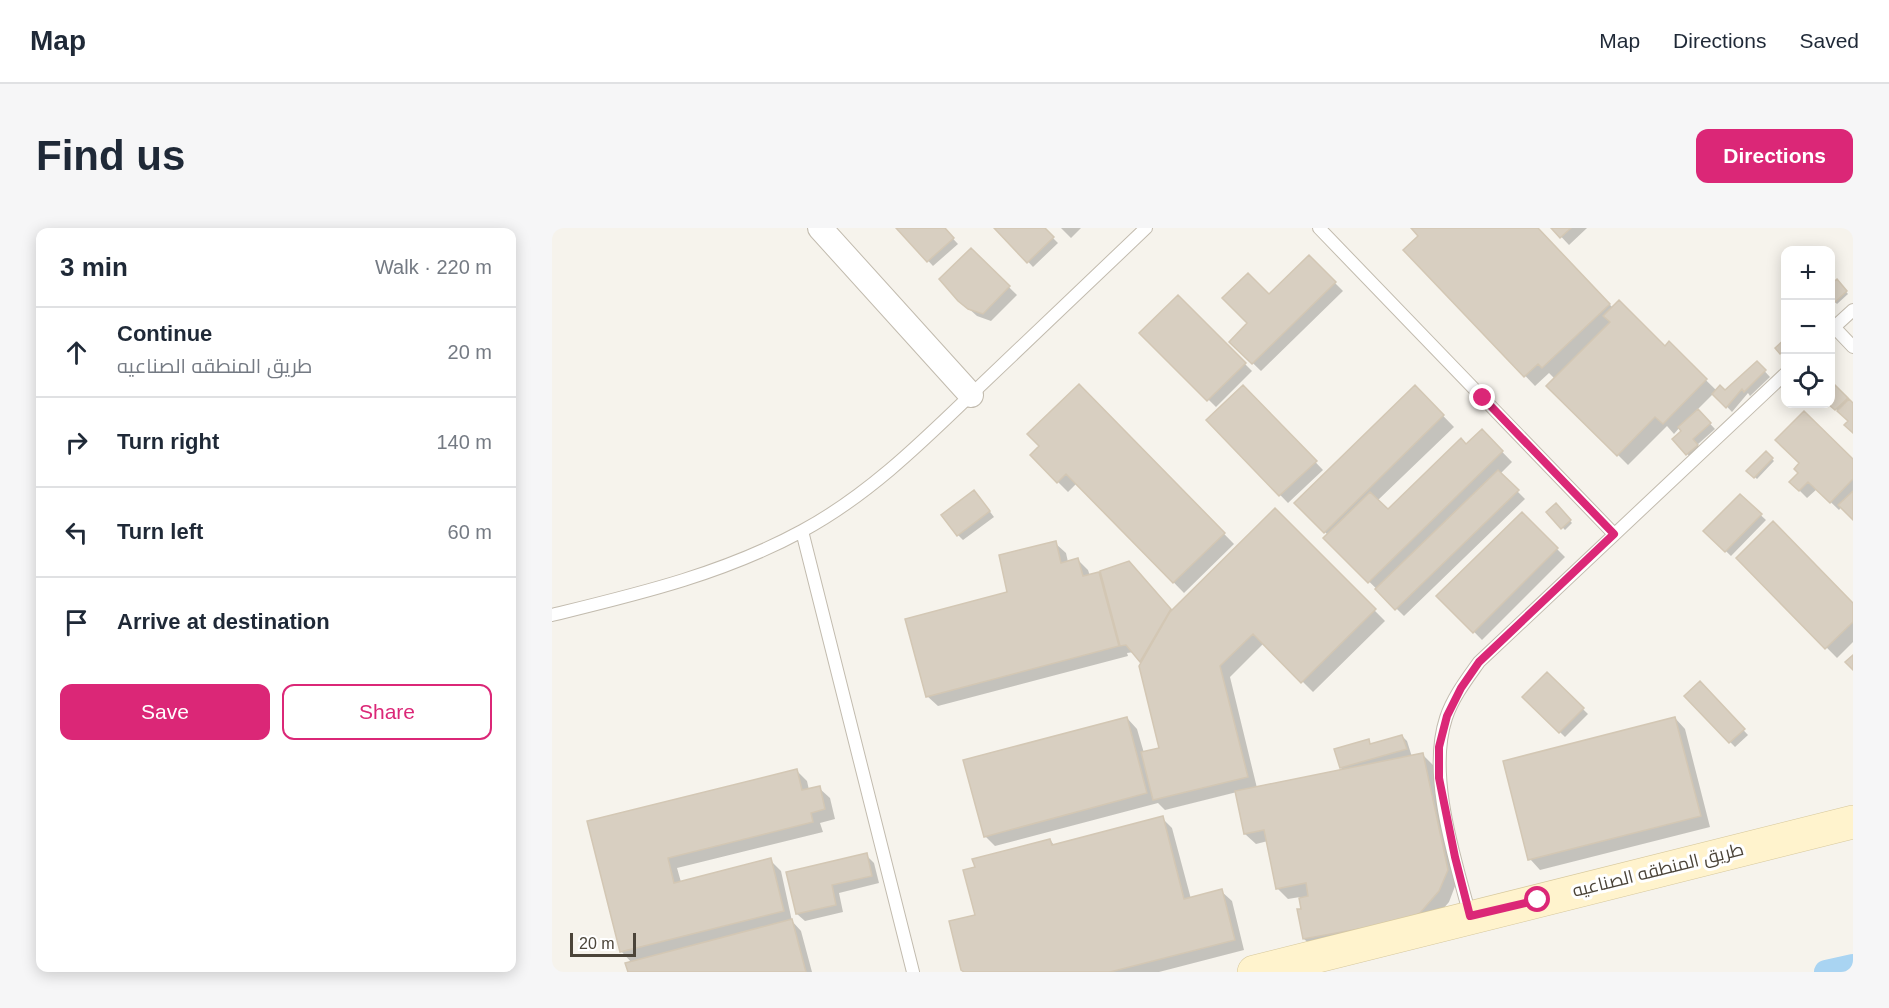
<!DOCTYPE html>
<html lang="en">
<head>
<meta charset="utf-8">
<style>
	body { margin:0; font-family:Helvetica,Cairo,sans-serif; background:#f6f6f7; color:#1f2937 }
	.controls { position:absolute; right:18px; top:18px; display:grid; overflow:hidden; border-radius:12px; box-shadow:0 3px 15px #0003 }
	.controls button { width:54px; height:54px; display:grid; place-items:center; padding:0; border:0; border-bottom:2px solid #e0e1e3; background:#fff; color:#1f2937; font:30px sans-serif }
	.scale { position:absolute; left:18px; bottom:15px; width:66px; box-sizing:border-box; padding-left:6px; border:3px solid #4b4439; border-top:0; font-size:16px; line-height:21px; white-space:nowrap; color:#4b4439; -webkit-text-stroke:4px #fff; paint-order:stroke }
	.stop { position:absolute; width:18px; height:18px; margin:-14px; border:4px solid #db2777; border-radius:50%; background:#fff }
	.stop.end { background:#db2777; border-color:#fff; box-shadow:0 2px 6px #0008 }
	.list { margin:0; padding:0; list-style:none }
	h2 { display:flex; justify-content:space-between; align-items:center; height:78px; margin:0; padding:0 24px; font-size:26px }
	h2 small { font-size:20px; font-weight:400; color:#747a83 }
	.list li { display:grid; grid-template-columns:39px 1fr auto; gap:18px; align-items:center; box-sizing:border-box; height:90px; padding:0 24px; border-top:2px solid #e0e1e3 }
	.list b { display:block; font-size:22px; white-space:nowrap }
	.list p { margin:0; font-size:20px; white-space:nowrap; color:#747a83 }
	.list em { font-size:20px; font-style:normal; color:#747a83 }
	.actions { display:flex; gap:12px; padding:18px 24px }
	.actions a { flex:1; padding:14px 0; border:2px solid #db2777; border-radius:12px; text-align:center; font-size:21px; color:#db2777 }
	.actions .main { background:#db2777; color:#fff }
	.icon { flex:none; width:33px; height:33px; fill:none; stroke:currentColor; stroke-width:2; stroke-linecap:round; stroke-linejoin:round }
	.map { position:relative; flex:none; width:1301px; height:744px; overflow:hidden; border-radius:12px }
	header { display:flex; align-items:center; gap:36px; box-sizing:border-box; height:84px; padding:0 30px; background:#fff; border-bottom:2px solid #e0e1e3 }
	header strong { font-size:28px }
	nav { display:flex; gap:33px; margin-inline-start:auto; font-size:21px }
	.intro { display:flex; align-items:center; justify-content:space-between; box-sizing:border-box; height:144px; padding:0 36px }
	h1 { margin:0; font-size:42px }
	.button { padding:15px 27px; border-radius:12px; background:#db2777; color:#fff; font-size:21px; font-weight:700 }
	main { display:flex; gap:36px; padding:0 36px }
	aside { flex:1; background:#fff; border-radius:12px; box-shadow:0 3px 15px #0003 }
	.map>svg:first-child { display:block }
	.shadow { fill:#0003 }
	.lines { fill:none; stroke-linecap:round; stroke-linejoin:round }
	.canal { stroke:#a9d4f2; stroke-width:24 }
	.building { fill:#d8cfc1; stroke:#d3c7b4; stroke-width:1.5 }
	.lane-casing { stroke:#c2bbae; stroke-width:14 }
	.street-casing { stroke:#c2bbae; stroke-width:26 }
	.secondary-casing { stroke:#d6c79b; stroke-width:34 }
	.lane { stroke:#fff; stroke-width:12 }
	.street { stroke:#fff; stroke-width:24 }
	.secondary { stroke:#fff3cd; stroke-width:33 }
	.route { stroke:#db2777; stroke-width:8 }
	.labels { text-anchor:middle; stroke-width:6; stroke-linejoin:round; paint-order:stroke }
	.street-label { font-size:18px; fill:#4b4439; stroke:#fff }
</style>
</head>
<body>
<header>
<strong>Map</strong>
<nav><a>Map</a><a>Directions</a><a>Saved</a></nav>
</header>
<div class="intro"><h1>Find us</h1><a class="button">Directions</a></div>
<main>
<aside>
<h2>3 min<small>Walk · 220 m</small></h2>
<ul class="list">
<li><svg class="icon" aria-label="ahead" viewBox="0 0 24 24"><path d="M12 20V5M6 11l6-6 6 6"/></svg><div><b>Continue</b><p>طريق المنطقه الصناعيه</p></div><em>20 m</em></li>
<li><svg class="icon" aria-label="right" viewBox="0 0 24 24"><path d="M7 20v-9h11M14 6l5 5-5 5"/></svg><div><b>Turn right</b></div><em>140 m</em></li>
<li><svg class="icon" aria-label="left" viewBox="0 0 24 24"><path d="M17 20v-9H6M10 6l-5 5 5 5"/></svg><div><b>Turn left</b></div><em>60 m</em></li>
<li><svg class="icon" aria-label="arrive" viewBox="0 0 24 24"><path d="M6 21V4h12l-3 4 3 4H6"/></svg><div><b>Arrive at destination</b></div></li>
</ul>
<div class="actions"><a class="main">Save</a><a>Share</a></div>
</aside>
<div class="map">
<svg width="1301" height="744" viewBox="0 0 1301 744">
	<rect width="100%" height="100%" fill="#f6f3ec"/>
	<path class="shadow" d="M346 0H391L406 16 381 38Z
		M445 0H491L506 15 481 39Z
		M509 0H529L519 10Z
		M861 0H985L1061 80 1113 120 1117 116 1165 163 1173 164 1205 135 1218 149 1198 168 1196 165 1180 184 1162 165 1145 182 1163 201 1145 217 1150 222 1140 231 1122 211 1131 203 1128 199 1122 206 1115 198 1076 237 997 158 1003 151 997 145 983 158 853 22 869 8Z
		M1001 0H1035L1017 17Z
		M419 22 465 67 439 93 425 88 407 72Z
		M757 29 791 63 709 143 679 114 697 95 717 68Z
		M1285 53 1296 66 1285 76 1278 69Z
		M626 69 700 143 664 179 589 105Z
		M527 158 682 316 632 365 525 255 516 264 506 254 489 218Z
		M691 159 771 242 736 275 656 193Z
		M863 159 902 199 825 273 836 283 930 203 960 234 948 246 973 271 852 388 773 310 776 307 744 275Z
		M1283 159 1297 173 1298 193 1278 176Z
		M1214 225 1222 233 1205 251 1196 243Z
		M1301 233V290L1290 278 1287 282 1265 261 1255 270 1239 254Z
		M1188 268 1214 292 1179 328 1153 303Z
		M427 269 442 289 411 312 406 307Z
		M1004 277 1020 295 1013 302 996 284Z
		M723 282 833 393 761 464 712 415 678 449 705 560 792 543 789 540 784 522 816 513 820 517 850 508 855 513 860 529 871 527 881 537 905 653 897 674 879 695 763 721 752 711 748 669 736 671 726 661 716 613 704 616 693 606 685 564 613 582 606 575 443 618 433 608 575 490 585 501 592 525 609 521 590 435 582 424 575 425 576 428 386 478 375 468 457 365 503 315 514 325 516 334 526 332 536 342 538 348 546 346 552 351 584 343 621 384Z
		M970 286 1013 329 930 412 887 368Z
		M1186 330 1301 377V414L1285 430Z
		M995 446 1036 486 1013 509 972 469Z
		M1148 456 1196 507 1183 519 1134 468Z
		M1123 490 1133 501 1158 599 988 642 978 631Z
		M245 543 255 553 257 562 267 560 278 570 283 591 268 595 271 604 125 640 129 654 218 632 229 643 240 693 249 703 260 744H77L80 735 69 723 37 594Z
		M610 590 620 600 639 671 669 663 680 673 692 722 607 744H414L425 688 498 612 503 618Z
		M314 627 322 635 327 655 287 665 291 684 253 693 245 686Z"/>
	<g class="lines">
		<path class="canal" d="M1274 744 1301 738"/>
	</g>
	<path class="building" d="M344 0H393L402 10 375 34Z
		M442 0H493L502 9 475 35Z
		M859 0H986L1058 76 990 140 986 136 972 149 851 22 866 8Z
		M999 0H1019L1008 10Z
		M419 20 458 58 431 86 416 81 406 73 387 51Z
		M757 27 784 54 700 136 677 114 695 95 670 70 696 45 717 66Z
		M1285 51 1295 63 1282 75 1278 72V57Z
		M626 67 694 135 655 173 587 105Z
		M1067 72 1113 118 1117 113 1155 151 1111 196 1103 189 1065 228 994 158 1058 94 1051 88Z
		M1234 110V120L1228 126 1223 120Z
		M1205 133 1214 142 1192 164 1190 161 1174 180 1160 166 1168 157 1173 162Z
		M527 156 673 305 621 355 514 246 505 255 478 227 487 218 475 206Z
		M691 157 765 233 727 268 654 192Z
		M863 157 892 187 772 305 742 275Z
		M1283 157 1296 170 1283 182 1276 176H1278V162Z
		M1297 171 1301 175V205L1292 197 1296 193 1285 183Z
		M1146 181 1159 195 1141 211 1146 217 1134 227 1120 211 1129 203 1126 199Z
		M1252 183 1301 231V251L1278 275 1256 254 1247 263 1237 254 1246 245 1242 241 1247 235 1223 212Z
		M930 201 951 223 816 355 771 310 818 264 836 281 909 210 914 216Z
		M1214 223 1221 230 1202 250 1194 243Z
		M946 242 967 262 843 382 823 361Z
		M422 262 438 283 405 308 389 287Z
		M1301 263V292L1286 277Z
		M1188 266 1210 286 1173 324 1151 303Z
		M1004 275 1019 292 1009 301 994 284Z
		M723 280 824 381 749 455 701 406 668 438 696 549 601 572 589 524 607 520 587 438 618 384Z
		M970 284 1006 320 921 405 884 368Z
		M1221 293 1301 375V394L1273 421 1184 330Z
		M504 313 509 335 526 330 531 348 547 344 567 418 374 469 353 391 455 364 447 327Z
		M577 333 619 381 588 434 574 417 568 418 548 343Z
		M1301 427V442L1293 434Z
		M995 444 1032 480 1007 505 970 469Z
		M1148 453 1193 501 1177 515 1132 468Z
		M575 489 595 565 432 609 411 532Z
		M1123 489 1149 588 976 632 951 533Z
		M850 507 855 521 788 540 782 521 817 511 818 516Z
		M871 525 896 642 887 663 868 685 857 692 751 711 745 681H749L747 670 756 668 754 655 724 661 712 602 692 606 683 563Z
		M245 541 250 562 268 558 273 581 259 585 261 594 116 630 122 655 219 630 232 683 68 724 35 593Z
		M611 588 632 671 670 661 683 712 558 744H412L409 742 397 693 423 687 411 642 423 639 420 631 498 611 500 617Z
		M315 625 320 648 280 657 284 677 244 686 234 644Z
		M240 691 254 744H76L73 735Z"/>
	<g class="lines">
		<defs>
			<path id="lane" d="M767 0 1062 306
				M1282 99 1301 119
				M1278 103 1301 82
				M250 303 361 744
				M0 387C86 366 171 346 250 303 317 267 372 212 426 160 482 107 538 53 594 0
				M918 688C903 630 875 548 894 490 901 469 915 451 927 434L1234 145"/>
			<path id="street" d="M268 0 419 167"/>
			<path id="secondary" d="M702 744 1301 594"/>
		</defs>
		<use href="#lane" class="lane-casing"/>
		<use href="#street" class="street-casing"/>
		<use href="#secondary" class="secondary-casing"/>
		<use href="#lane" class="lane"/>
		<use href="#street" class="street"/>
		<use href="#secondary" class="secondary"/>
	</g>
	<g class="lines">
		<path class="route" d="M931 170 1062 306 927 434 909 460 895 488 887 519V550L903 629 918 688 986 672"/>
	</g>
	<g class="labels">
		<g class="street-label">
			<text transform="translate(1106 642) rotate(-14)" y="6">طريق المنطقه الصناعيه</text>
		</g>
	</g>
</svg>
<div class="controls">
<button>+</button>
<button>−</button>
<button><svg class="icon" aria-label="locate" viewBox="0 0 24 24"><circle cx="12" cy="12" r="6"/><path d="M12 2v4M12 18v4M2 12h4M18 12h4"/></svg></button>
</div>
<div class="scale">20 m</div>
<div class="stop" style="left:986px;top:672px"></div>
<div class="stop end" style="left:931px;top:170px"></div>
</div>
</main>
</body>
</html>
